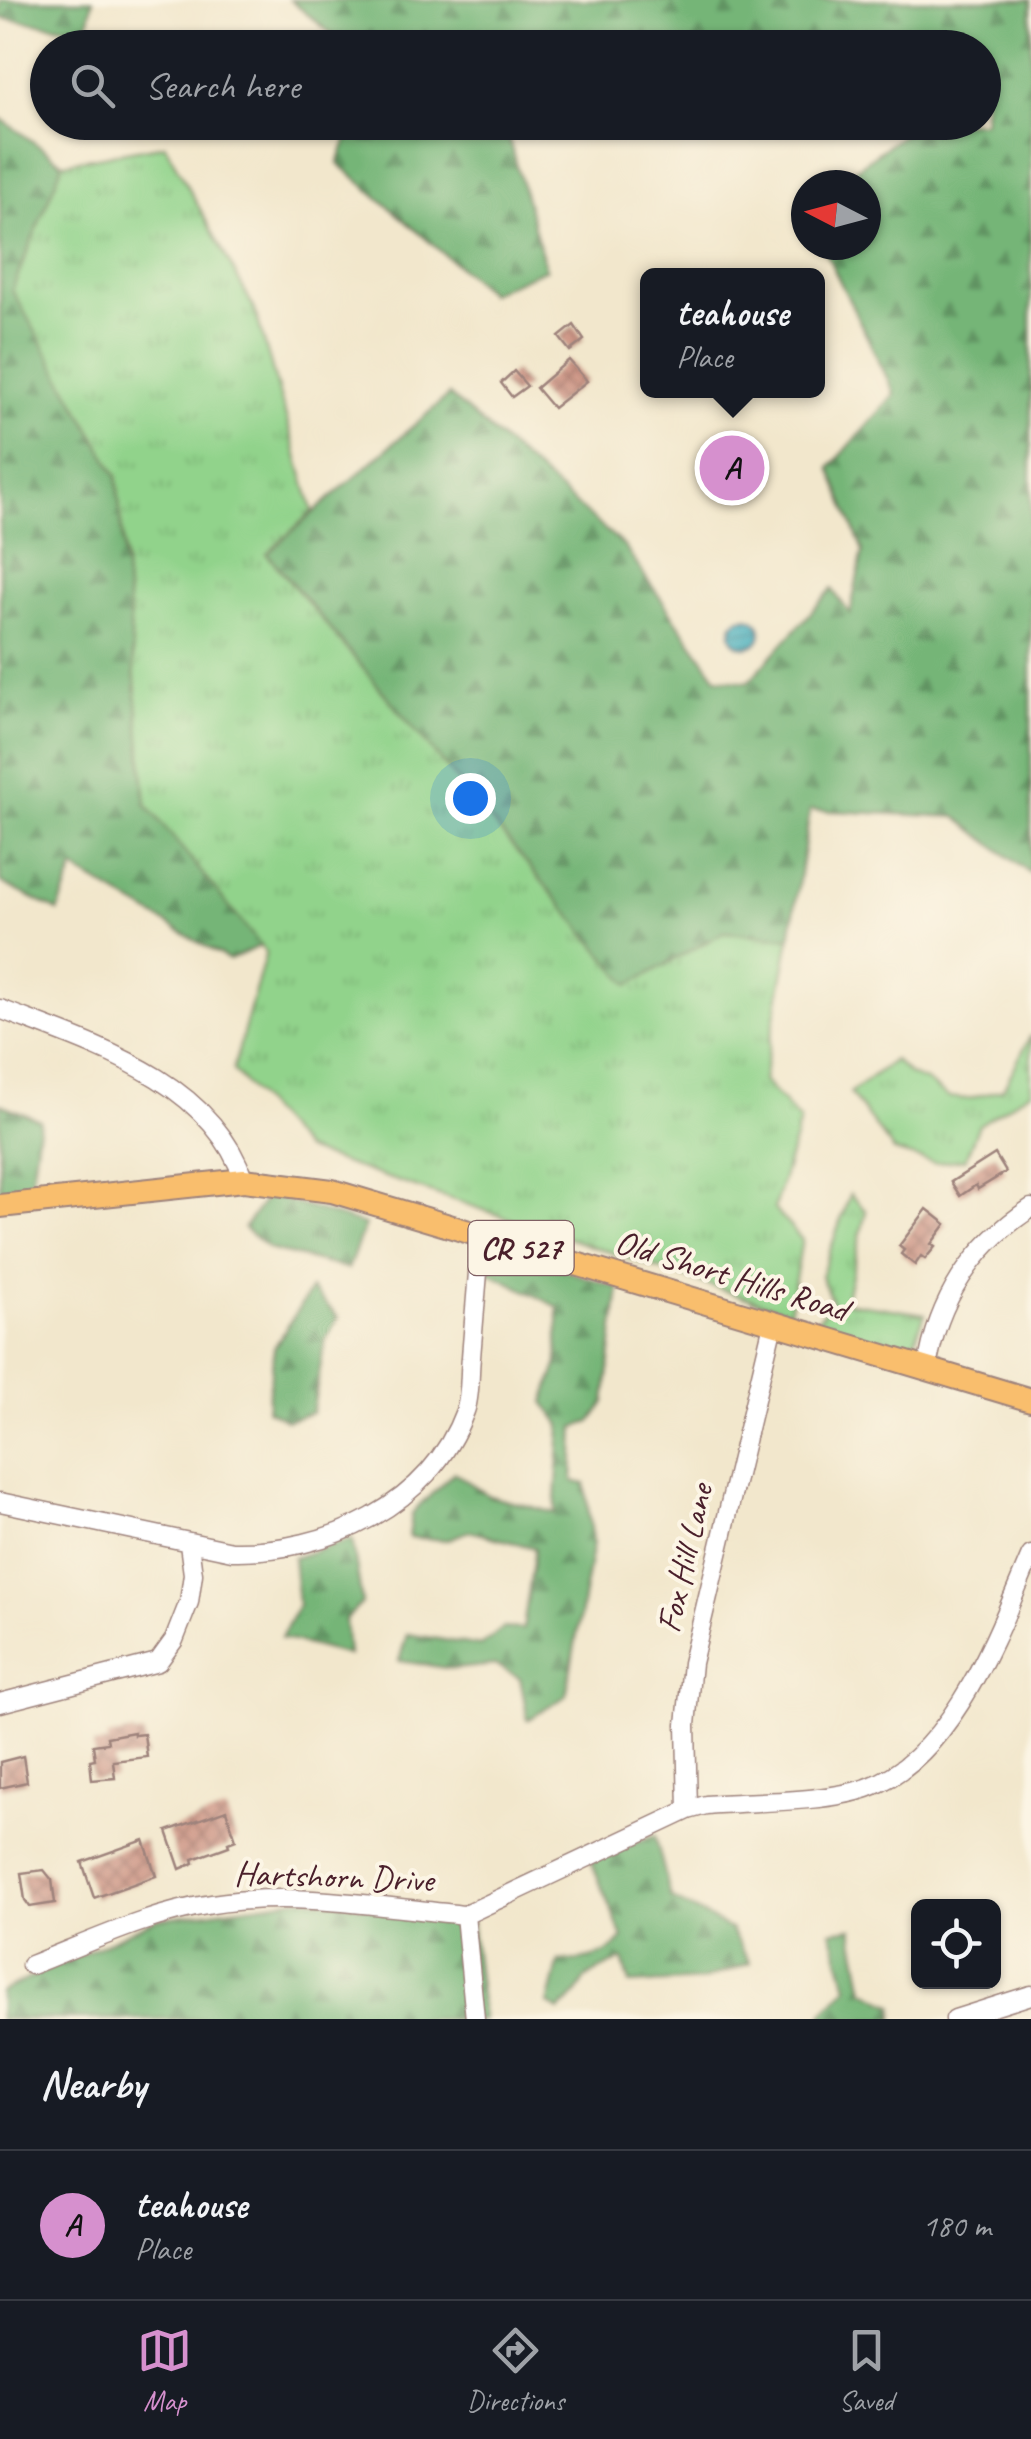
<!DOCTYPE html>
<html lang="en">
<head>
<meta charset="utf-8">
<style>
	body { margin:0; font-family:Caveat,sans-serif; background:#242831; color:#f1f3f6 }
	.controls { position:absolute; right:30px; bottom:30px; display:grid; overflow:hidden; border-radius:15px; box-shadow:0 2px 8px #0004 }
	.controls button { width:90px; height:90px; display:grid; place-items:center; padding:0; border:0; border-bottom:2px solid #363941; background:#171b24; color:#f1f3f6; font:50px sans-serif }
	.compass { position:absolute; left:791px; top:170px; width:90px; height:90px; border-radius:50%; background:#171b24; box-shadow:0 2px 8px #0004; rotate:276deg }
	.you { position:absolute; left:470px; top:798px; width:35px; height:35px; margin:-25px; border:8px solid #fff; border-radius:50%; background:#1a73e8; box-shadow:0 0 0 15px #1a73e833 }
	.badge { display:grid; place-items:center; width:65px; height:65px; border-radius:50%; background:#d690ce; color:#111; font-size:32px; font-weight:700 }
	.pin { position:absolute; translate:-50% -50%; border:5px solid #fff; box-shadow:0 2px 10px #0006 }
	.popup { position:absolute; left:640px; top:268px; width:185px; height:130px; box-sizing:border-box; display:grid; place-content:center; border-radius:15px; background:#171b24; filter:drop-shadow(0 2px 8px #0005); font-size:32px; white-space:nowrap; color:#9ea1a6 }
	.popup b { font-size:38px; color:#f1f3f6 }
	.popup::after { content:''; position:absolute; left:50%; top:100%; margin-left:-20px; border:20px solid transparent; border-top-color:#171b24 }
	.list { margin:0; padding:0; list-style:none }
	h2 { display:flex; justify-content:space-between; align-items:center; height:130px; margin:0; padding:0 40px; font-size:42px }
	h2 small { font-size:32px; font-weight:400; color:#9ea1a6 }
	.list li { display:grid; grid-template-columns:65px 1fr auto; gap:30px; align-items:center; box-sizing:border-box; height:150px; padding:0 40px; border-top:2px solid #363941 }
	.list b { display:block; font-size:38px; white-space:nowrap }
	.list p { margin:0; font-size:32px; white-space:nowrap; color:#9ea1a6 }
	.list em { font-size:32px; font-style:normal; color:#9ea1a6 }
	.icon { flex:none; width:55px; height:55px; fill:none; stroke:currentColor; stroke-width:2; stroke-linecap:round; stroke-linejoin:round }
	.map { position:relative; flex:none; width:1031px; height:2019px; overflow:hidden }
	.search { position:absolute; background:#171b24; box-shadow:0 2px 8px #0004; left:30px; right:30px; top:30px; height:110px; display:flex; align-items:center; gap:25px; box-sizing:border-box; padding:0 35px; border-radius:55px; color:#9ea1a6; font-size:38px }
	.sheet { height:280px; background:#171b24 }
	nav { display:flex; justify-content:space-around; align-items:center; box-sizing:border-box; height:140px; border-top:2px solid #363941; background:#171b24; font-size:28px; color:#9ea1a6 }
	nav a { display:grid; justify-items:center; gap:5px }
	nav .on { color:#d690ce }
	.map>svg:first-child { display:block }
	.forest { fill:url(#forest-firs); stroke:#5f6a51; stroke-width:2.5 }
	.park { fill:url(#park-tufts); stroke:#6e795b; stroke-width:2.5 }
	.water { fill:url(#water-rules); stroke:#436472; stroke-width:2.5 }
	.building { fill:url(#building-cross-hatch) }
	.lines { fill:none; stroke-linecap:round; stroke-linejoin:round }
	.minor-casing { stroke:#9e837c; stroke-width:21 }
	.major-casing { stroke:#9e837c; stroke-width:26 }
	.minor { stroke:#fff; stroke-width:18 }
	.major { stroke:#f9be6d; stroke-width:22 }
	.labels { text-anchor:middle; stroke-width:8; stroke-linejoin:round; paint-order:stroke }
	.shield { fill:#fcf5e5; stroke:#7f5f63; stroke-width:2.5 }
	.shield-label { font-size:32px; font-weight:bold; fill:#4a1f2b }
	.street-label { font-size:35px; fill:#4a1f2b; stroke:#fcf5e5 }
</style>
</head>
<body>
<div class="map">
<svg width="1031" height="2019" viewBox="0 0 1031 2019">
	<defs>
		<pattern id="forest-firs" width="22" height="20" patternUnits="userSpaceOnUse" patternTransform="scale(2.5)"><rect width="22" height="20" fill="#74b577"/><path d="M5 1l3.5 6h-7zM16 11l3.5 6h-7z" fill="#619362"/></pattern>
		<pattern id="park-tufts" width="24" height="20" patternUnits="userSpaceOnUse" patternTransform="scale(2.5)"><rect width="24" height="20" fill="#91d38b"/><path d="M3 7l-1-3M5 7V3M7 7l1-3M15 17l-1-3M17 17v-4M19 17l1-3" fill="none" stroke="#7fb578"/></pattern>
		<pattern id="water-rules" width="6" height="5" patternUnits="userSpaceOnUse" patternTransform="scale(2.5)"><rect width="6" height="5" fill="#3caaba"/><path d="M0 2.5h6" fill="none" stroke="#348a97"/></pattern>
		<pattern id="building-cross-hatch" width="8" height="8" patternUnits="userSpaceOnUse" patternTransform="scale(2.5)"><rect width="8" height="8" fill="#ce9686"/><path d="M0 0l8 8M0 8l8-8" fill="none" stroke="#a97a6e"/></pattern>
	</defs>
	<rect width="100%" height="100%" fill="#fcf5e5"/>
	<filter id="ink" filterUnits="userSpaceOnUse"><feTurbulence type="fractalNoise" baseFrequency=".01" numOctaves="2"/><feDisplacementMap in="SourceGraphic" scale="20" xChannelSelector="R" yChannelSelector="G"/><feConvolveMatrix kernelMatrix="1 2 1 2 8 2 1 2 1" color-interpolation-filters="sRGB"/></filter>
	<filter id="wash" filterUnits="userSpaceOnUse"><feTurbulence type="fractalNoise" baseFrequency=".0048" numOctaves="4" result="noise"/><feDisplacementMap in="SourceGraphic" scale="40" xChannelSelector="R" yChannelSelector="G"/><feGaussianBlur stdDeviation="2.25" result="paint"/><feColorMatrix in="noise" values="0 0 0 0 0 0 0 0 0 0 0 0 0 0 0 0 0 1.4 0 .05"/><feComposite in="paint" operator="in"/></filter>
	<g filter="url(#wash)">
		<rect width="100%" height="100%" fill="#f2e7cc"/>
		<path class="forest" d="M0 0H93L87 30 0 18Z
			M290 0H1031V874L956 817 810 810 790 938 724 932 629 986 267 553 449 395 623 545 717 678 748 682 832 589 850 614 863 551 830 468 895 394 822 245H866V185H834L914 126 910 123 984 122V48H584L524 39 522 48 343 47 339 40Z
			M0 118 63 163 13 291 117 476 146 803 262 945 229 960 74 869 58 911 0 882Z
			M353 123H507L506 129 546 269 489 293 338 163Z
			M0 1104 40 1120 30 1191 0 1193Z
			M268 1195 365 1225 348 1269 269 1249 244 1228Z
			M488 1244 619 1288 605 1402 591 1422 575 1427 573 1481 585 1484 593 1543 566 1696 528 1720 520 1678 495 1665 454 1669 399 1661 407 1634 481 1646 503 1628 523 1629 535 1548 469 1531 446 1540 409 1537 412 1513 454 1472 489 1496 555 1513 561 1425 544 1402 558 1363V1307L487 1271Z
			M311 1289 338 1317 325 1341 312 1413 287 1420 267 1410 274 1348Z
			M352 1539 362 1603 345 1620 348 1655 281 1638 298 1605 293 1558Z
			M655 1835 671 1898 730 1929 750 1963 703 1980 630 1984 623 1959 587 1977 575 1996 559 2011 548 2004 559 1961C582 1961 609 1958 623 1938L591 1861Z
			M306 1898 471 1922 483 2019H0V1992L157 1919Z
			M852 1928 864 1990 894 2005V2019H823L822 2014 848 1987 831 1931Z"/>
		<path class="park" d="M165 145 255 310 313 511 267 554 629 985 724 932 790 938 763 1080 800 1121 774 1209 802 1240 789 1312 304 1150 233 1070 266 952 146 804 117 476 12 290 63 163Z
			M1031 1035V1091L979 1125 965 1159 934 1163 894 1151 850 1093 894 1060 910 1075 926 1081 948 1097 968 1099 1003 1089Z
			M850 1194 866 1211 845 1302 925 1314 910 1354 811 1327 832 1302 821 1276Z"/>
		<path class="water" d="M731 632a15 15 0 1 1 30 0a15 15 0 1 1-30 0Z"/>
		<g id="blocks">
			<path class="building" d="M574 325 584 340 570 351 559 337Z
				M569 360 587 381 553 408 536 388Z
				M514 371 527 386 512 397 501 383Z
				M995 1154 1006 1172 978 1189 976 1185 960 1196 951 1182Z
				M927 1209 946 1224 931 1244 935 1247 925 1259 921 1256 915 1265 901 1254 904 1250 899 1246Z
				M134 1732V1735L144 1734 147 1757 113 1761 115 1778 92 1780 90 1760 95 1759 93 1745 108 1743 107 1737Z
				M23 1756 27 1782 0 1788V1762Z
				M226 1810 236 1840 228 1843 229 1846 193 1859 194 1863 180 1869 167 1831Z
				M144 1840 156 1876 94 1898 82 1862Z
				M44 1870 52 1880 55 1903 30 1907 25 1900 21 1873Z"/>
		</g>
	</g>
	<g filter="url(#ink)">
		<use href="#blocks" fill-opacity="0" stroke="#9e837c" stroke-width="2.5"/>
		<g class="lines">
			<defs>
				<path id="minor" d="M0 1009C90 1044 210 1079 244 1180
					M927 1369C937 1301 973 1246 1031 1208
					M0 1502 232 1551C327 1553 430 1506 465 1411 471 1395 469 1374 471 1358 474 1317 478 1276 481 1236
					M0 1703 158 1662 174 1640 189 1602 193 1574 189 1544
					M688 1810 686 1725 692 1663 773 1324
					M465 1915 688 1810 706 1805C753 1801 824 1803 867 1788 953 1758 998 1631 1031 1555
					M465 1915 475 2019
					M31 1965C90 1942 150 1913 212 1904 295 1891 383 1907 465 1915
					M955 2019 1031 1995"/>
				<path id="major" d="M0 1206 244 1180 332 1191 1031 1400"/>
			</defs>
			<use href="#minor" class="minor-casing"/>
			<use href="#major" class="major-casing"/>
			<use href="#minor" class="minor"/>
			<use href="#major" class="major"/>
		</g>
	</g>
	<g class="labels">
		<rect class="shield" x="468.5" y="1221" width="105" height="54" rx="8"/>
		<g class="shield-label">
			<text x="521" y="1259">CR 527</text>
		</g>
		<g class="street-label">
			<text transform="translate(732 1275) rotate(17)" y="12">Old Short Hills Road</text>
			<text transform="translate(684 1558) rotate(-77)" y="12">Fox Hill Lane</text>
			<text transform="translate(334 1876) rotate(2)" y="12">Hartshorn Drive</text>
		</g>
	</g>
</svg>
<div class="controls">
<button><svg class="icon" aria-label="locate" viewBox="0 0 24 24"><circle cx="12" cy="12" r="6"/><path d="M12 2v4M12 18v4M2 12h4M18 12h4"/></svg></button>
</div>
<svg class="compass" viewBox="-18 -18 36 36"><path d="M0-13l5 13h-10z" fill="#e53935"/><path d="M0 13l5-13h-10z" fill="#9ea1a6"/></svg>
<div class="you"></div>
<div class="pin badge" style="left:732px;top:468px">A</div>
<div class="popup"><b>teahouse</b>Place</div>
<div class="search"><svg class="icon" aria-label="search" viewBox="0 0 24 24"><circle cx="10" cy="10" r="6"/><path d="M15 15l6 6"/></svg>Search here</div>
</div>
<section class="sheet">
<h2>Nearby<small></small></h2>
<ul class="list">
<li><span class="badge">A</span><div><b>teahouse</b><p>Place</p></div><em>180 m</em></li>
</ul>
</section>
<nav>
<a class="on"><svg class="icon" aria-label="map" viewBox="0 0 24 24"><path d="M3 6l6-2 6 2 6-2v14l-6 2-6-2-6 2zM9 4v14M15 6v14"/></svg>Map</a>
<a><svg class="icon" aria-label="directions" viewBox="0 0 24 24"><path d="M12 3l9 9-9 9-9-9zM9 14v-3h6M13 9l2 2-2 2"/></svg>Directions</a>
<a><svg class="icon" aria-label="saved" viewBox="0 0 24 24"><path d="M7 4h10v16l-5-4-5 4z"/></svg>Saved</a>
</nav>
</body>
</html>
